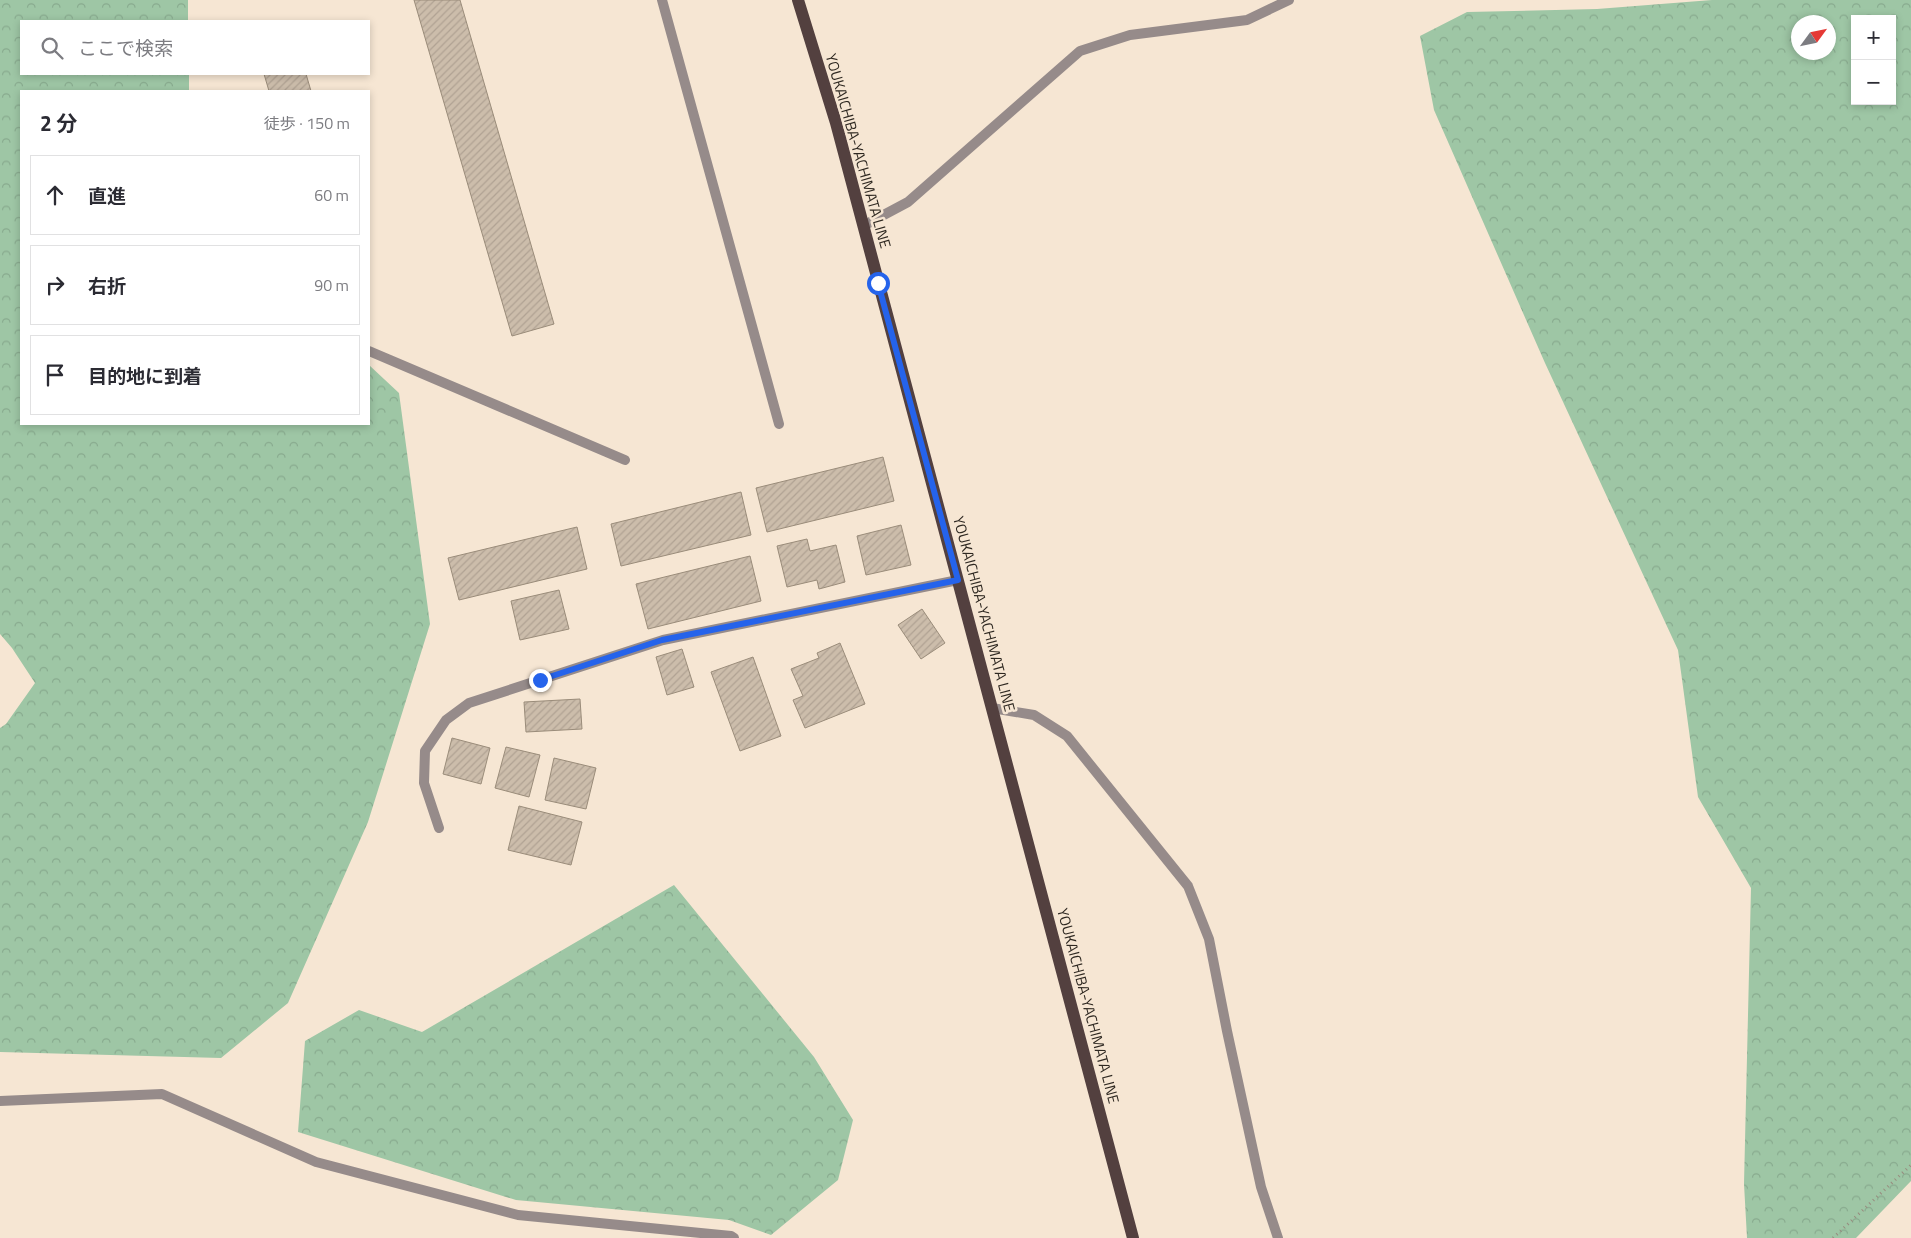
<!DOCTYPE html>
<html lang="ja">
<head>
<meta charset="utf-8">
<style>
	body { margin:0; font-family:"Titillium Web","Noto Sans JP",sans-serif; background:#f2f2f3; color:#2b2b33 }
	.controls { position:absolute; right:15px; top:15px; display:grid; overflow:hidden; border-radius:0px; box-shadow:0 2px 8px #0003 }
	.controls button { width:45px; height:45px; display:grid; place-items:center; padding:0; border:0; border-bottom:1px solid #e1e1e2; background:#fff; color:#2b2b33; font:25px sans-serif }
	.compass { position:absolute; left:1791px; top:15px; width:45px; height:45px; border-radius:50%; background:#fff; box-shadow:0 2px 8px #0003; rotate:57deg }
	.stop { position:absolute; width:15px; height:15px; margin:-11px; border:4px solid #2563eb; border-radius:50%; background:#fff }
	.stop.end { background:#2563eb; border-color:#fff; box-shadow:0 1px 5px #0008 }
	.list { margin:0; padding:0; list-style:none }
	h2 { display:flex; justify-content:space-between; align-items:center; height:65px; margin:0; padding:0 20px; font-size:21px }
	h2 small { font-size:16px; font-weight:400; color:#7c7c81 }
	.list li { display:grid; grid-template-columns:32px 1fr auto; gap:15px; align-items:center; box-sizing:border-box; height:80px; margin:0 10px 10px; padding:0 10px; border:1px solid #e1e1e2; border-radius:0px }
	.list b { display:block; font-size:19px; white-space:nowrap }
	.list em { font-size:16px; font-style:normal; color:#7c7c81 }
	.icon { flex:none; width:28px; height:28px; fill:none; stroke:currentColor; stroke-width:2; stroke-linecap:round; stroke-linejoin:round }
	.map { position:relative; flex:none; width:1911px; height:1238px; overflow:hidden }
	.search { position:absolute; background:#fff; box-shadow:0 2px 8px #0003; left:20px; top:20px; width:350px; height:55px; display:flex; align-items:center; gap:12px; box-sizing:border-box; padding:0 18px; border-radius:0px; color:#7c7c81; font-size:19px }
	.panel { position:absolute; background:#fff; box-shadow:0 2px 8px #0003; left:20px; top:90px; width:350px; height:335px; border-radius:0px }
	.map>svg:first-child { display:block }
	.forest { fill:url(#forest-crowns); fill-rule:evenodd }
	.building { fill:url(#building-hatch); stroke:#9a8c7a }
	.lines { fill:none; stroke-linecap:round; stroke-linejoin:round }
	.path { stroke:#978b7e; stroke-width:3; stroke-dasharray:1 4; stroke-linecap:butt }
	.service { stroke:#968b8a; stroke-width:10 }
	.minor { stroke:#968b8a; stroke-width:10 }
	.primary { stroke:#53403f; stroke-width:12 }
	.route { stroke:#2563eb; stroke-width:6 }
	.labels { text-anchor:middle; stroke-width:5; stroke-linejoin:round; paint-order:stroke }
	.street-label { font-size:15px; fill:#2e2821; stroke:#f6e6d3 }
</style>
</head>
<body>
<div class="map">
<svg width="1911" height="1238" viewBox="0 0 1911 1238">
	<defs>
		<pattern id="forest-crowns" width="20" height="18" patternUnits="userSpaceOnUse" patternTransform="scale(1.25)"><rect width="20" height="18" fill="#9ec6a5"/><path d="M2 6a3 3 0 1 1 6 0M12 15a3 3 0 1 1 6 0" fill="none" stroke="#88aa8e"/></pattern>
		<pattern id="building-hatch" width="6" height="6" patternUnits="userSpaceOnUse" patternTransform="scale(1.25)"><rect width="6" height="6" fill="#ccbdab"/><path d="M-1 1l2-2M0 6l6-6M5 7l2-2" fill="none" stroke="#b0a293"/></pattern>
	</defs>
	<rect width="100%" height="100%" fill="#f6e6d3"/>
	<path class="forest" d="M0 0H188V21H21V74H189V91H21V424H369V365L399 393 430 624 368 822 288 1003 221 1058 0 1052V728L6 724 35 683 12 648 0 634Z
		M1712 0H1911V1181L1856 1238H1747L1744 1184 1751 888 1698 797 1678 650 1545 363 1434 110 1420 36 1467 12 1597 9ZM1855 19H1892V101H1855ZM1828 22V52H1798V22Z
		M674 885 814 1057 853 1120 838 1180 771 1235 729 1220 516 1200 298 1132 305 1041 359 1010 422 1032Z"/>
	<path class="building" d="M414 0H460L554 324 512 336Z
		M264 74H306L311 91H269Z
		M883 457 894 501 767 532 756 488Z
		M741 492 751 535 621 566 611 524Z
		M901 525 911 565 866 575 857 536Z
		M577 527 587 569 459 600 448 558Z
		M807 539 810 551 836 545 845 582 819 589 817 580 787 587 777 546Z
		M750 556 761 601 648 629 636 584Z
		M559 590 569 629 520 640 511 601Z
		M922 609 945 643 921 659 898 625Z
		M840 643 865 704 805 728 793 700 803 696 791 669 819 658 817 653Z
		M682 649 694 687 667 695 656 657Z
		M753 657 781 736 740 751 711 672Z
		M580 699 582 729 526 732 524 702Z
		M452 738 490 748 481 784 443 774Z
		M506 747 540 755 529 797 495 788Z
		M554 758 596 768 586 809 545 800Z
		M519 806 582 822 571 865 508 850Z"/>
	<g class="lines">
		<path class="path" d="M1833 1238 1911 1165"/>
		<path class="service" d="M662 0 779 424
			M863 226 908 202 1080 51 1130 35 1247 20 1289 0
			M369 351 625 460
			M439 828 424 783 425 751 446 720 469 703 663 640 958 580"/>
		<path class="minor" d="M992 708 1034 715 1067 736 1188 886 1209 939 1227 1031 1261 1187 1278 1238
			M0 1101 162 1094 316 1162 518 1215 731 1236 734 1238"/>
		<path class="primary" d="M798 0 836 123 1133 1238"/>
	</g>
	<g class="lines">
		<path class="route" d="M540 680 662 640 958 580 878 283"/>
	</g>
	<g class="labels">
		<g class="street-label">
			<text transform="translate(858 151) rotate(74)" y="5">YOUKAICHIBA-YACHIMATA LINE</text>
			<text transform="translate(984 614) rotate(75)" y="5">YOUKAICHIBA-YACHIMATA LINE</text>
			<text transform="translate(1088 1006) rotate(75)" y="5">YOUKAICHIBA-YACHIMATA LINE</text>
		</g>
	</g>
</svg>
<div class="controls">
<button>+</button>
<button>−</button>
</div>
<svg class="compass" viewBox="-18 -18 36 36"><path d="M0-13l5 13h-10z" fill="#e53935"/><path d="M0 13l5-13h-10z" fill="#7c7c81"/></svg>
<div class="stop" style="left:878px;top:283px"></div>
<div class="stop end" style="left:540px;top:680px"></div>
<div class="search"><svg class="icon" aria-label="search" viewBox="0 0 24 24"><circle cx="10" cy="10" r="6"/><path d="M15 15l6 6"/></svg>ここで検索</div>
<section class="panel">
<h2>2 分<small>徒歩 · 150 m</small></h2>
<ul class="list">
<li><svg class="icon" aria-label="ahead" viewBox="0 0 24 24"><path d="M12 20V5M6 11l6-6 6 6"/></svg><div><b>直進</b></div><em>60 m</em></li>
<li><svg class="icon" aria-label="right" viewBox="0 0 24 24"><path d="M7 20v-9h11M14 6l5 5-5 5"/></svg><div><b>右折</b></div><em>90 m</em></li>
<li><svg class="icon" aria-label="arrive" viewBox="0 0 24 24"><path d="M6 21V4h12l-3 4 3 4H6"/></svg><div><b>目的地に到着</b></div></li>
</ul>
</section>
</div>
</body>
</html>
